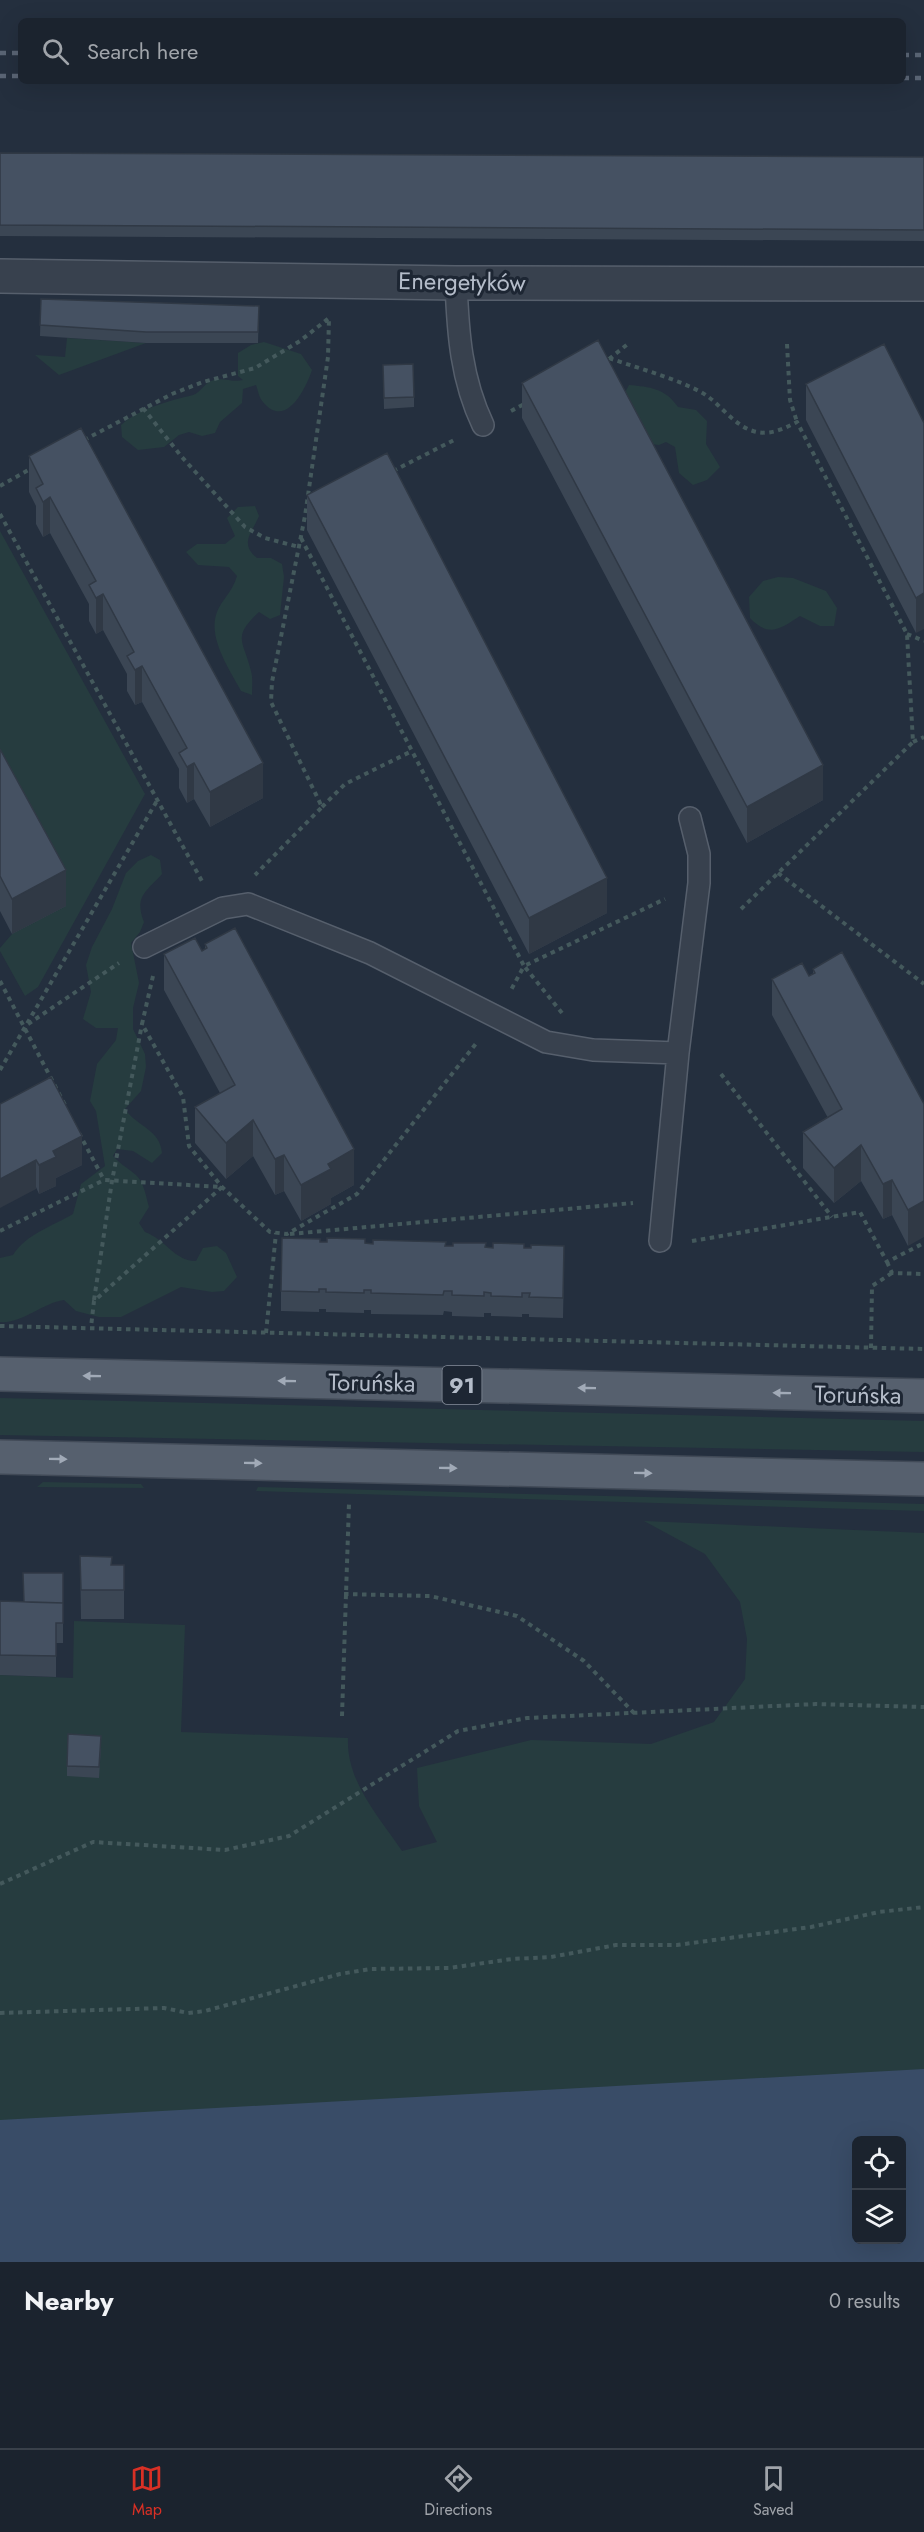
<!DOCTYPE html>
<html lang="en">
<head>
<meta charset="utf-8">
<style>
	body { margin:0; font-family:Jost,sans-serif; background:#242b36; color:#f1f3f6 }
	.controls { position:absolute; right:18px; bottom:18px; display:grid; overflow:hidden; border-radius:9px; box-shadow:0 6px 24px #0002 }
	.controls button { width:54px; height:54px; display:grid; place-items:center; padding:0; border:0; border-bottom:2px solid #39404a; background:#1b232e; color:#f1f3f6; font:30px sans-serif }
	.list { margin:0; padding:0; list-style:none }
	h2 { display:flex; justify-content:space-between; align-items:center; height:78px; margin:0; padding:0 24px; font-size:26px }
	h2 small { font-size:20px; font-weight:400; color:#a0a4aa }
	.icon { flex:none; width:33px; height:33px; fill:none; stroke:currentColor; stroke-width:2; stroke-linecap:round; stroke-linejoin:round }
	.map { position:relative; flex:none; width:924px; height:2262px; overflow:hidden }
	.search { position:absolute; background:#1b232e; box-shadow:0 6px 24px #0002; left:18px; right:18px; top:18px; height:66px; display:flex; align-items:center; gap:15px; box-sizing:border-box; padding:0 21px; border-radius:9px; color:#a0a4aa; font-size:22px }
	.sheet { height:186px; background:#1b232e }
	nav { display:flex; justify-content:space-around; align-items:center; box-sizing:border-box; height:84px; border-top:2px solid #39404a; background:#1b232e; font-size:16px; color:#a0a4aa }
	nav a { display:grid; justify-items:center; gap:3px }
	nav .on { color:#d93025 }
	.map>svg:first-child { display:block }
	.green { fill:#263c3f; fill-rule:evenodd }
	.water { fill:#394c67; fill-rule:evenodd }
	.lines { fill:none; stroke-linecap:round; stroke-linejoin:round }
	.service-casing { stroke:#565f6c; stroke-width:24 }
	.minor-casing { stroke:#565f6c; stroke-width:36 }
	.primary-casing { stroke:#414a57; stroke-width:36 }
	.path { stroke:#44595c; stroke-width:4; stroke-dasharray:4.5 4.5; stroke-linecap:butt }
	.service { stroke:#38414e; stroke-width:21 }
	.minor { stroke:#38414e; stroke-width:33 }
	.primary { stroke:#56606e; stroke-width:33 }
	.rail { stroke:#5a6575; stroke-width:4.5; stroke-dasharray:6 6; stroke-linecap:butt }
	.wall { fill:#3b4654 }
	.shaded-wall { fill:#303945 }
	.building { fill:#455162; stroke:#303945; stroke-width:1.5 }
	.oneway { fill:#a1aab7 }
	.labels { text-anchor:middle; stroke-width:6; stroke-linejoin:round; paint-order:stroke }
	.shield { fill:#1d2633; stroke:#878f9c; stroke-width:1.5 }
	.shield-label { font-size:22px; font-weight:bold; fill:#b4bcc9 }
	.street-label { font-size:24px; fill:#b4bcc9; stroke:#1d2633 }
</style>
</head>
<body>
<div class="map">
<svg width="924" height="2262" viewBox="0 0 924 2262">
	<rect width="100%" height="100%" fill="#242f3e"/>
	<path class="green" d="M67 338 146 343 59 375 35 355 65 357Z
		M264 342 301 354 312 370C306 388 286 430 263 402 259 398 258 390 256 385L243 389 242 403 220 422 215 433 202 436 189 432 179 435 164 447 138 450 122 437 121 425C140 408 169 401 193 395 201 392 204 384 211 381 222 376 232 383 243 380L238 376V353L251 345Z
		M629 385C650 387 665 388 678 407L696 410 707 421 706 444 720 467 707 480 693 485 679 473 675 447 666 442 659 445 644 443 622 398Z
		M255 506 259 516C252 533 239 543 257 558H271L282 564 284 577 280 615 270 619 259 612C231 638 244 641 251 671 253 678 252 687 252 695L241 691C230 670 207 638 217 612 222 599 232 593 237 576L229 567 198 565 186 552 197 544H225L235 536 227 518 238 507Z
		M0 531 145 794 38 987 25 996 0 951V948L12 934 0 784Z
		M778 577 793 578 826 591 837 608 834 626H820L800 616C780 629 769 638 750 618L749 597 763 581Z
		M151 855 160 860 162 874C146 892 134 896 144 922L140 932 131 943 139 983 133 1008V1029L145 1054 146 1067 141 1091 125 1109C137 1127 160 1129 162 1153L152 1163 133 1151 117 1149 113 1156C120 1164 128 1168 136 1175 144 1182 146 1197 149 1207L139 1223 145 1232C166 1240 176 1262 196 1261L203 1248 217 1246 226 1253 237 1277 224 1291 212 1292 181 1287 121 1317H99L76 1311 64 1300C42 1303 22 1324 0 1322V1258L13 1255C26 1234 53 1226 73 1214L81 1184 105 1166 96 1111 90 1101 97 1064 116 1040 118 1028H96L83 1019 91 992 86 965 92 947 112 909 126 873 138 861Z
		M0 1398 924 1421V1452L0 1435Z
		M43 1482 141 1484 144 1488 37 1487Z
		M258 1487 924 1504V1511L256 1491Z
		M644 1521 924 1533V2262H0V1675L73 1678 74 1621 185 1625 181 1732 348 1738C346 1781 379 1817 402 1851L437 1842 419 1806 417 1768 531 1740 651 1744 714 1722 745 1679 747 1639 740 1602 705 1554ZM856 2140H902V2240H856Z"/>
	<path class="water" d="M924 2069V2262H0V2120ZM856 2140H902V2240H856Z"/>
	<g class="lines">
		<defs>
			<path id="service" d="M456 283C458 333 461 379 483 425
				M144 947 223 908 248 904 370 953 546 1042 593 1050 678 1053
				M660 1241 678 1053 699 883V854L690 818"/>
			<path id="minor" d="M0 276 456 283 924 284"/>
			<path id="primary" d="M0 1374 924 1396
				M0 1457 924 1479"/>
		</defs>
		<use href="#service" class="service-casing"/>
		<use href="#minor" class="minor-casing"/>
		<use href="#primary" class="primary-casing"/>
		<path class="path" d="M787 344 790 400 797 422
			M609 358C640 369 672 377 701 392 719 402 733 425 753 431 770 436 783 429 797 422L907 634 913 742 739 911
			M609 359 629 343
			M143 408 181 456 245 527 265 538 299 547
			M511 411 526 403
			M84 440 172 394 203 382 255 368 300 341 329 318 328 357 305 516 272 682 271 702 322 807 255 875
			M393 471 456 439
			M0 486 32 468
			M0 514 203 883
			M301 538 524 966 511 990
			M907 634 924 641
			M913 742 924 737
			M322 807 345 784 412 751
			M778 873 924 984
			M153 976 142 1024 183 1097 189 1146 222 1187 270 1232 287 1234 357 1194 478 1041
			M0 981 65 1105
			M562 1013 524 966 665 899
			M28 1024 119 963
			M0 1070 158 799
			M721 1074 832 1217
			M79 1133 104 1180
			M0 1231 104 1180 222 1187 94 1301 91 1327
			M290 1234 633 1203
			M692 1241 860 1212 887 1262 924 1243
			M887 1262 892 1273 924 1274
			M94 1300 112 1181 142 1024
			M0 1326 924 1349
			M266 1333 276 1233
			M871 1348 872 1286 892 1273
			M344 1594 430 1596 517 1616 584 1661 634 1713
			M342 1716 349 1503
			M0 1884 93 1842 225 1850 289 1836 458 1731 527 1718 816 1704 924 1707
			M0 2013 164 2008 188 2013 205 2011 340 1974 370 1969 449 1968 512 1959 551 1957 616 1945H677L811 1927 879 1912 924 1907"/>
		<use href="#service" class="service"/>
		<use href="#minor" class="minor"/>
		<use href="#primary" class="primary"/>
		<path class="rail" d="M0 53H21
			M903 55H924
			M0 76H21
			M903 78H924"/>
	</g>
	<path class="wall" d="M0 153 924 157V241L0 236Z
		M41 299 259 306 258 343H146L40 336Z
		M383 365 414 397V407L384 409Z
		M522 383 823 800 747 843 522 418Z
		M806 384 924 423 916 633 806 420Z
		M29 456 263 798 210 827 194 799 187 803 179 788V769L142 702 135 705 127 691V674L103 630 96 634 89 621V604L50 533 43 537 36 524V506L29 492Z
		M307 495 607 913 529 954 307 530Z
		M0 749 66 906 12 934 0 911Z
		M205 944 354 1185 331 1198V1204L301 1221 284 1191 275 1195 253 1156 226 1179 195 1143V1107L220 1093 164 990V954L202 951 205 950Z
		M813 969 924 1104 908 1246 892 1215 883 1219 861 1181 834 1203 803 1168V1132L828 1118 772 1015V979L809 976 813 974Z
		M0 1104 82 1165 56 1178V1186L39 1194Z
		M320 1242 446 1246 524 1248 564 1266 563 1318 529 1317V1314H522V1317L491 1316V1313H484V1317L452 1316V1312L444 1311 443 1315 371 1314V1310H364V1313L326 1312V1309H319V1312L281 1311V1291Z
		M80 1556 112 1565H124V1619H81Z
		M0 1601 63 1603V1643H56V1677L0 1675Z
		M101 1746 99 1778 67 1776V1766Z"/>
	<path class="shaded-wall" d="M50 497V533L43 537V502Z
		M924 593V629L916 633V598Z
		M103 594V630L96 634V598Z
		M142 666V702L135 705V670Z
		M194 763V799L187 803V767Z
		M263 763V798L210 827V792Z
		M823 765V800L747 843V807Z
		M66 870V906L12 934V899Z
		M607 878V913L529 954V918Z
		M253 1120V1156L226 1179V1143Z
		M82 1136V1165L56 1178V1186L39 1194V1165L53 1151Z
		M861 1145V1181L834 1203V1168Z
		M354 1149V1185L331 1198V1204L301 1221V1185L328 1164Z
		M284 1155V1191L275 1195V1159Z
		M36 1160V1189L0 1208V1179Z
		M892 1180V1215L883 1219V1184Z
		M924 1201V1237L908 1246V1210Z"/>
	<path class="building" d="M0 153 924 157V230L0 225Z
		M41 299 259 306 258 332H146L40 325Z
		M598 340 823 765 747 807 522 383Z
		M884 344 924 423V593L916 598 806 384Z
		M413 364 414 397 384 398 383 365Z
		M81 428 263 763 210 792 194 763 187 767 179 753 187 748 142 666 135 670 127 656 134 652 103 594 96 598 89 585 96 581 50 497 43 502 36 488 43 484 29 456Z
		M387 453 607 878 529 918 307 495Z
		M0 749 66 870 12 899 0 876Z
		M235 928 354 1149 328 1164 331 1169 301 1185 284 1155 275 1159 253 1120 226 1143 195 1107 235 1085 164 954 195 938 202 951 207 948 205 944Z
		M842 952 924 1104V1201L908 1210 892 1180 883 1184 861 1145 834 1168 803 1132 842 1109 772 979 802 963 809 976 815 973 813 969Z
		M51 1077 82 1136 53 1151 56 1157 39 1165 36 1160 0 1179V1104Z
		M282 1238 320 1239V1242H327V1238L365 1239V1243L373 1244V1240L446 1242 445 1246H453V1243H486L485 1247 493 1248V1243L524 1244V1248H531V1245L564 1246 563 1298 529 1297 530 1293H522V1297L491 1296V1293L484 1292V1296L452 1295V1291H444L443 1295 371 1293V1290H364V1293L326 1292V1289H319V1292L281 1291Z
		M80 1556 112 1557 111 1565H124V1590H81Z
		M23 1573H63V1603L24 1602Z
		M0 1601 63 1603V1623H56V1656L0 1655Z
		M68 1734 101 1736 99 1767 67 1766Z"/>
	<defs><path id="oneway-solid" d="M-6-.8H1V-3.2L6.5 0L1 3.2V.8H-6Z" transform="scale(1.5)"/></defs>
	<g class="oneway">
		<use href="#oneway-solid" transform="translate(92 1376) rotate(-179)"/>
		<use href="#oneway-solid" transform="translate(287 1381) rotate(-179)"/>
		<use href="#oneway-solid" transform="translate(587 1388) rotate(-179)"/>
		<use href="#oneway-solid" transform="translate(782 1393) rotate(-179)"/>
		<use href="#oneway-solid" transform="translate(58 1459) rotate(1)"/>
		<use href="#oneway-solid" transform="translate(253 1463) rotate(1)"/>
		<use href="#oneway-solid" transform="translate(448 1468) rotate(1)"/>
		<use href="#oneway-solid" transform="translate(643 1473) rotate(1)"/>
	</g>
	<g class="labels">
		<rect class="shield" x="442.5" y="1366" width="39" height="38" rx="4.5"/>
		<g class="shield-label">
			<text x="462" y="1393">91</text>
		</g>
		<g class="street-label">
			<text transform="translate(462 282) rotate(1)" y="8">Energetyków</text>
			<text transform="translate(372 1383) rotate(1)" y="8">Toruńska</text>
			<text transform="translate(858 1395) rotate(1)" y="8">Toruńska</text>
		</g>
	</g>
</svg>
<div class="controls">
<button><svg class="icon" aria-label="locate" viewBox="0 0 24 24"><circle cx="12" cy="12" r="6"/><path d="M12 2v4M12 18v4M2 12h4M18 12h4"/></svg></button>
<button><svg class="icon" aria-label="layers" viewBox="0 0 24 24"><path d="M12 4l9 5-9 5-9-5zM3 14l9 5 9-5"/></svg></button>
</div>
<div class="search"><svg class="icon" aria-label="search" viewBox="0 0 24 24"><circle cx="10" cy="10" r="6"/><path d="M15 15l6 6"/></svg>Search here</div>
</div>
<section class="sheet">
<h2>Nearby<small>0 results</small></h2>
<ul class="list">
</ul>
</section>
<nav>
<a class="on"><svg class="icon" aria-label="map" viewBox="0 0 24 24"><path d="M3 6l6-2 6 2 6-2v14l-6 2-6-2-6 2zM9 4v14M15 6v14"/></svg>Map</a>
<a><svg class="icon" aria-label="directions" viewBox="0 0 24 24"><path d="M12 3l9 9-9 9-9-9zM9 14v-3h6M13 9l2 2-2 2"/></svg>Directions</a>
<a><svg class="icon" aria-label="saved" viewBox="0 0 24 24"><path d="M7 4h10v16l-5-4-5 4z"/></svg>Saved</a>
</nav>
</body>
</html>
